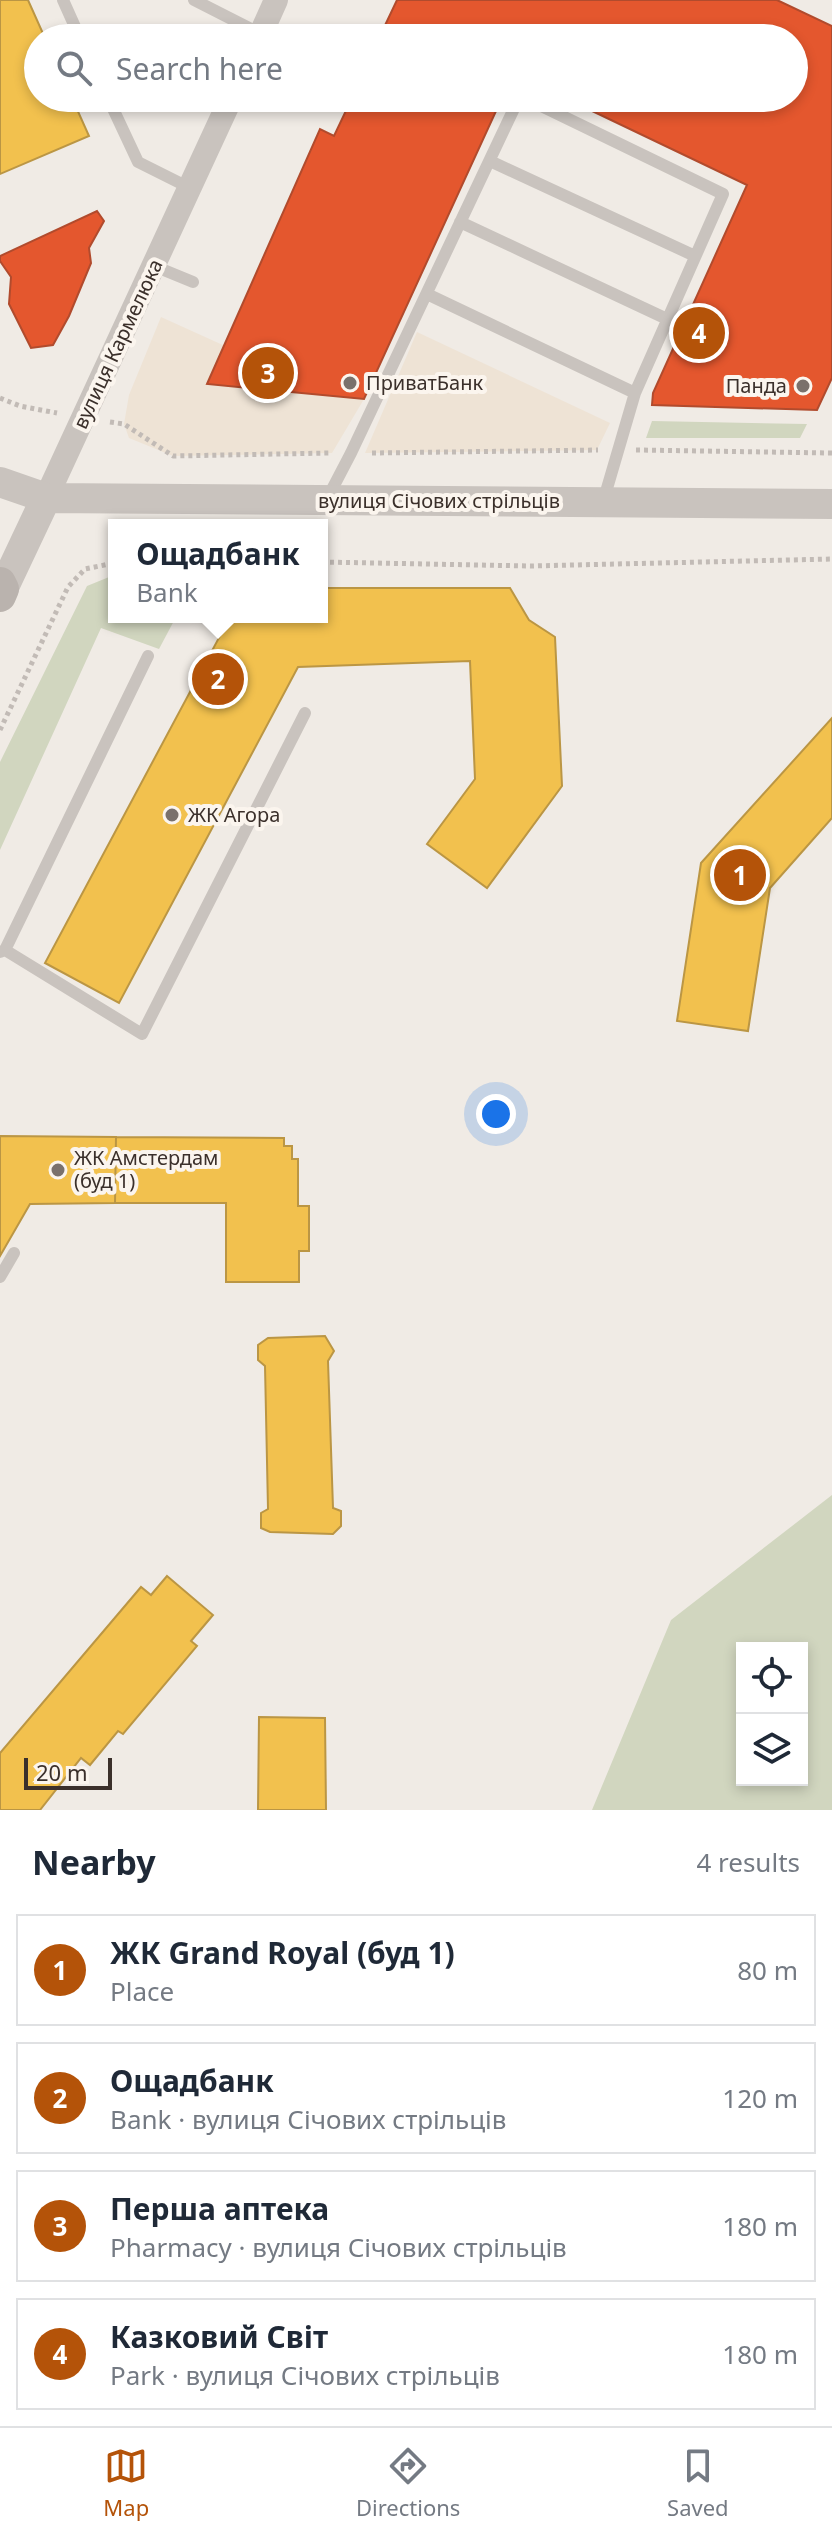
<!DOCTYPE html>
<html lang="en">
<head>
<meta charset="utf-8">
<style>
	body { margin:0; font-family:"Noto Sans",sans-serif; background:#f2f2f3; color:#1f2937 }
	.controls { position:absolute; right:24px; bottom:24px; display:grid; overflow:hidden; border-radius:0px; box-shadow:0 4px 12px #0003 }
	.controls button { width:72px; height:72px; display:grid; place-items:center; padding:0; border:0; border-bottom:2px solid #e0e1e3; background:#fff; color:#1f2937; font:40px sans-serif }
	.scale { position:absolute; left:24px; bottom:20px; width:88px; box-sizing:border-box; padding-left:8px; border:4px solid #3b302b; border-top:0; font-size:22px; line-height:28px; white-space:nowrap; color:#3b302b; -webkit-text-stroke:6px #fbf5ee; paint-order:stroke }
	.you { position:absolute; left:496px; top:1114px; width:28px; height:28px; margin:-20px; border:6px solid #fff; border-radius:50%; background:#1a73e8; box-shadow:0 0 0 12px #1a73e833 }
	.badge { display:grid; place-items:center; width:52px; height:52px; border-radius:50%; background:#b45309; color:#fff; font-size:26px; font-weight:700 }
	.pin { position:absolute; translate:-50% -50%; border:4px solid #fff; box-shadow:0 2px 8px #0006 }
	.popup { position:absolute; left:108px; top:519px; width:220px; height:104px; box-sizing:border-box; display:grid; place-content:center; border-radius:0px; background:#fff; filter:drop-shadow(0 2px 6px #0005); font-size:26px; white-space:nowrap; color:#747a83 }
	.popup b { font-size:30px; color:#1f2937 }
	.popup::after { content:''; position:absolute; left:50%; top:100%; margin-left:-16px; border:16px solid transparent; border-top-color:#fff }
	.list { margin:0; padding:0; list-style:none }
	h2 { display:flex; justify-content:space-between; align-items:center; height:104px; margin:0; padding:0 32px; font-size:34px }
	h2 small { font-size:26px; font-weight:400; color:#747a83 }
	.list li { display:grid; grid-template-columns:52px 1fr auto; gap:24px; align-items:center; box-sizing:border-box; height:112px; margin:0 16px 16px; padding:0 16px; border:2px solid #e0e1e3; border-radius:0px }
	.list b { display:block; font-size:30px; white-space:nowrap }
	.list p { margin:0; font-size:26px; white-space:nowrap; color:#747a83 }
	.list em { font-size:26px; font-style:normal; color:#747a83 }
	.icon { flex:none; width:44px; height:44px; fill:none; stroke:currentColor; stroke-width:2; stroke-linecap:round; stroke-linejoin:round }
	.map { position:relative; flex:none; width:832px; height:1810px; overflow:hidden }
	.search { position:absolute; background:#fff; box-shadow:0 4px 12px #0003; left:24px; right:24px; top:24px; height:88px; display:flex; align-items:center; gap:20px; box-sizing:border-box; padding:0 28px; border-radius:44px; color:#747a83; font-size:30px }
	.sheet { height:616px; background:#fff }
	nav { display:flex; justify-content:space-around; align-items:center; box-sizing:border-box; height:112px; border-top:2px solid #e0e1e3; background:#fff; font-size:22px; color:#747a83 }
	nav a { display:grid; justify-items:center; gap:4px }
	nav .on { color:#b45309 }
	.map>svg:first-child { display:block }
	.green { fill:#d1d6bf; fill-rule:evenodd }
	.plaza { fill:#eee3d5 }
	.homes { fill:#f2c14e; stroke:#bb9644; stroke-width:2 }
	.shops { fill:#e4572e; stroke:#b14b2d; stroke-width:2 }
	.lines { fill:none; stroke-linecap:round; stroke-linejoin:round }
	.path { stroke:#c2bbb6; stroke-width:5; stroke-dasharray:4 4; stroke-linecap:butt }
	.service { stroke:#c9c3be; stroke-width:12 }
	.minor { stroke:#c9c3be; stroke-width:24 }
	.tertiary { stroke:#c9c3be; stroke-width:30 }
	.secondary { stroke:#bab3ae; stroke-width:32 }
	.poi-dot { fill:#7a716c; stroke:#fbf5ee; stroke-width:3 }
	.labels { text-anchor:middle; stroke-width:8; stroke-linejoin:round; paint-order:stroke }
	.street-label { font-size:20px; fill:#3b302b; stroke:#fbf5ee }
	.poi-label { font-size:20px; fill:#3b302b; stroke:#fbf5ee; text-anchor:start }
</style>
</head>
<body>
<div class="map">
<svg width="832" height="1810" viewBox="0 0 832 1810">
	<rect width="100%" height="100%" fill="#f0ebe5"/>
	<path class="green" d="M652 421 807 424 800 438H646Z
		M114 575V617H176L159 649 101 628 0 850V762L87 586Z
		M832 1495V1810H592L671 1620ZM742 1648H802V1780H742Z"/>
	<path class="plaza" d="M161 317 225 346 207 384 364 399 332 453 173 456 129 438 124 424 129 395Z
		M417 332 610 423 597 450 365 453Z"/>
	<path class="homes" d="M0 0H28L45 38H38V98H72L89 136 0 174Z
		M322 588H510L529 620 555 637 562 786 487 888 427 844 475 779 470 661 298 667 119 1003 45 963 229 619 234 617H322Z
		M832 718V818L770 888 748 1031 677 1021 701 863Z
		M0 1136 116 1137 115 1203 30 1204 0 1256Z
		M116 1137 284 1138V1146H292V1159H298V1206H309V1251H299V1282H226V1203H115Z
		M325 1336 334 1351 328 1361 333 1508 341 1511V1526L333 1534 270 1532 261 1528V1513L268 1509 265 1366 258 1360V1345L268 1338Z
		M167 1576 213 1615 191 1641 197 1646 123 1734 118 1731 90 1765 81 1758 40 1810H0V1753L141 1587 151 1595Z
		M259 1717 325 1718 326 1810H258Z"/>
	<path class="shops" d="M397 0H777L832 26V378L817 410 652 405 653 393 747 185 565 98H794V38H379Z
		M352 98H502L364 399 207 384 320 129 334 136Z
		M97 211 104 221 89 248 91 263 69 316 53 345 31 348 9 304 11 277 0 261V256Z"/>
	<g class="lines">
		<path class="path" d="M0 398 20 406 57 413
			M110 422 124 424 173 456 330 453
			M636 450 832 453
			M372 453 598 450
			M322 562 530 566 832 559
			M0 730 68 587 85 569 114 563"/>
		<path class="service" d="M63 0 80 38
			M194 0 261 34
			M108 98 138 162 190 188
			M525 98 723 194 635 393 603 502
			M490 161 695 256
			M460 222 667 319
			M154 266 193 282
			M427 294 635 393
			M327 499 351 453 519 98
			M5 950 148 656
			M0 952 5 950 142 1034 305 713
			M0 1277 14 1253"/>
		<path class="minor" d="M259 38 276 0
			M46 498 231 98"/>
		<path class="tertiary" d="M0 482 46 498 832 504
			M3 589 46 498"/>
		<path class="secondary" d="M0 583 3 589 0 596"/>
	</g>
	<g class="poi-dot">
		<circle cx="350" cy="383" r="8"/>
		<circle cx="803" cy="386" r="8"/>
		<circle cx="172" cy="815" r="8"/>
		<circle cx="58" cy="1170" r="8"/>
	</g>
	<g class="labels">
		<g class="street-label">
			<text transform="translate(118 344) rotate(-65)" y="7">вулиця Кармелюка</text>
			<text x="439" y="508">вулиця Січових стрільців</text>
		</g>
		<g class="poi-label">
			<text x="366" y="390">ПриватБанк</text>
			<text x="787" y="393" text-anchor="end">Панда</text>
			<text x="188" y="822">ЖК Агора</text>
			<text x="74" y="1165">ЖК Амстердам<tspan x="74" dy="23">(буд 1)</tspan></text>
		</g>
	</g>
</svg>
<div class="controls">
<button><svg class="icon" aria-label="locate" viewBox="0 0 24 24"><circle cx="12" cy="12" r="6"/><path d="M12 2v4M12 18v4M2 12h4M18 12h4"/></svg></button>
<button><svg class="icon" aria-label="layers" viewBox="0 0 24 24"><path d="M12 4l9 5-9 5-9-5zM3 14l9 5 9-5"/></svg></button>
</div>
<div class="scale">20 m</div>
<div class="you"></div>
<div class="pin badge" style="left:740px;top:875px">1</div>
<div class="pin badge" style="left:218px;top:679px">2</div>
<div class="popup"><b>Ощадбанк</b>Bank</div>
<div class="pin badge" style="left:268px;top:373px">3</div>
<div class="pin badge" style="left:699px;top:333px">4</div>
<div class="search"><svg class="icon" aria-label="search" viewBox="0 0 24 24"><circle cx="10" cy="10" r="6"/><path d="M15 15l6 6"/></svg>Search here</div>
</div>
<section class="sheet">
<h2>Nearby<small>4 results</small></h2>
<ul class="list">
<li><span class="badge">1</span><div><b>ЖК Grand Royal (буд 1)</b><p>Place</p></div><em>80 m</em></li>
<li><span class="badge">2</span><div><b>Ощадбанк</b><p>Bank · вулиця Січових стрільців</p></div><em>120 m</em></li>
<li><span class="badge">3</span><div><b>Перша аптека</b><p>Pharmacy · вулиця Січових стрільців</p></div><em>180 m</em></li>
<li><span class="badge">4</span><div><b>Казковий Світ</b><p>Park · вулиця Січових стрільців</p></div><em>180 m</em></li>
</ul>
</section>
<nav>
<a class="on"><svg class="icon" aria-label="map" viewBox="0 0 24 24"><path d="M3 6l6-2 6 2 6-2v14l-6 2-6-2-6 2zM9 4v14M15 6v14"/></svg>Map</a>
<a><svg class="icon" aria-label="directions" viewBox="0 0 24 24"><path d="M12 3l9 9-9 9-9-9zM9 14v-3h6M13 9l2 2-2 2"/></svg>Directions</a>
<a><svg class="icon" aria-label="saved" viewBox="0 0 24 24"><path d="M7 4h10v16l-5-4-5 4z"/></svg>Saved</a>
</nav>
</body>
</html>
